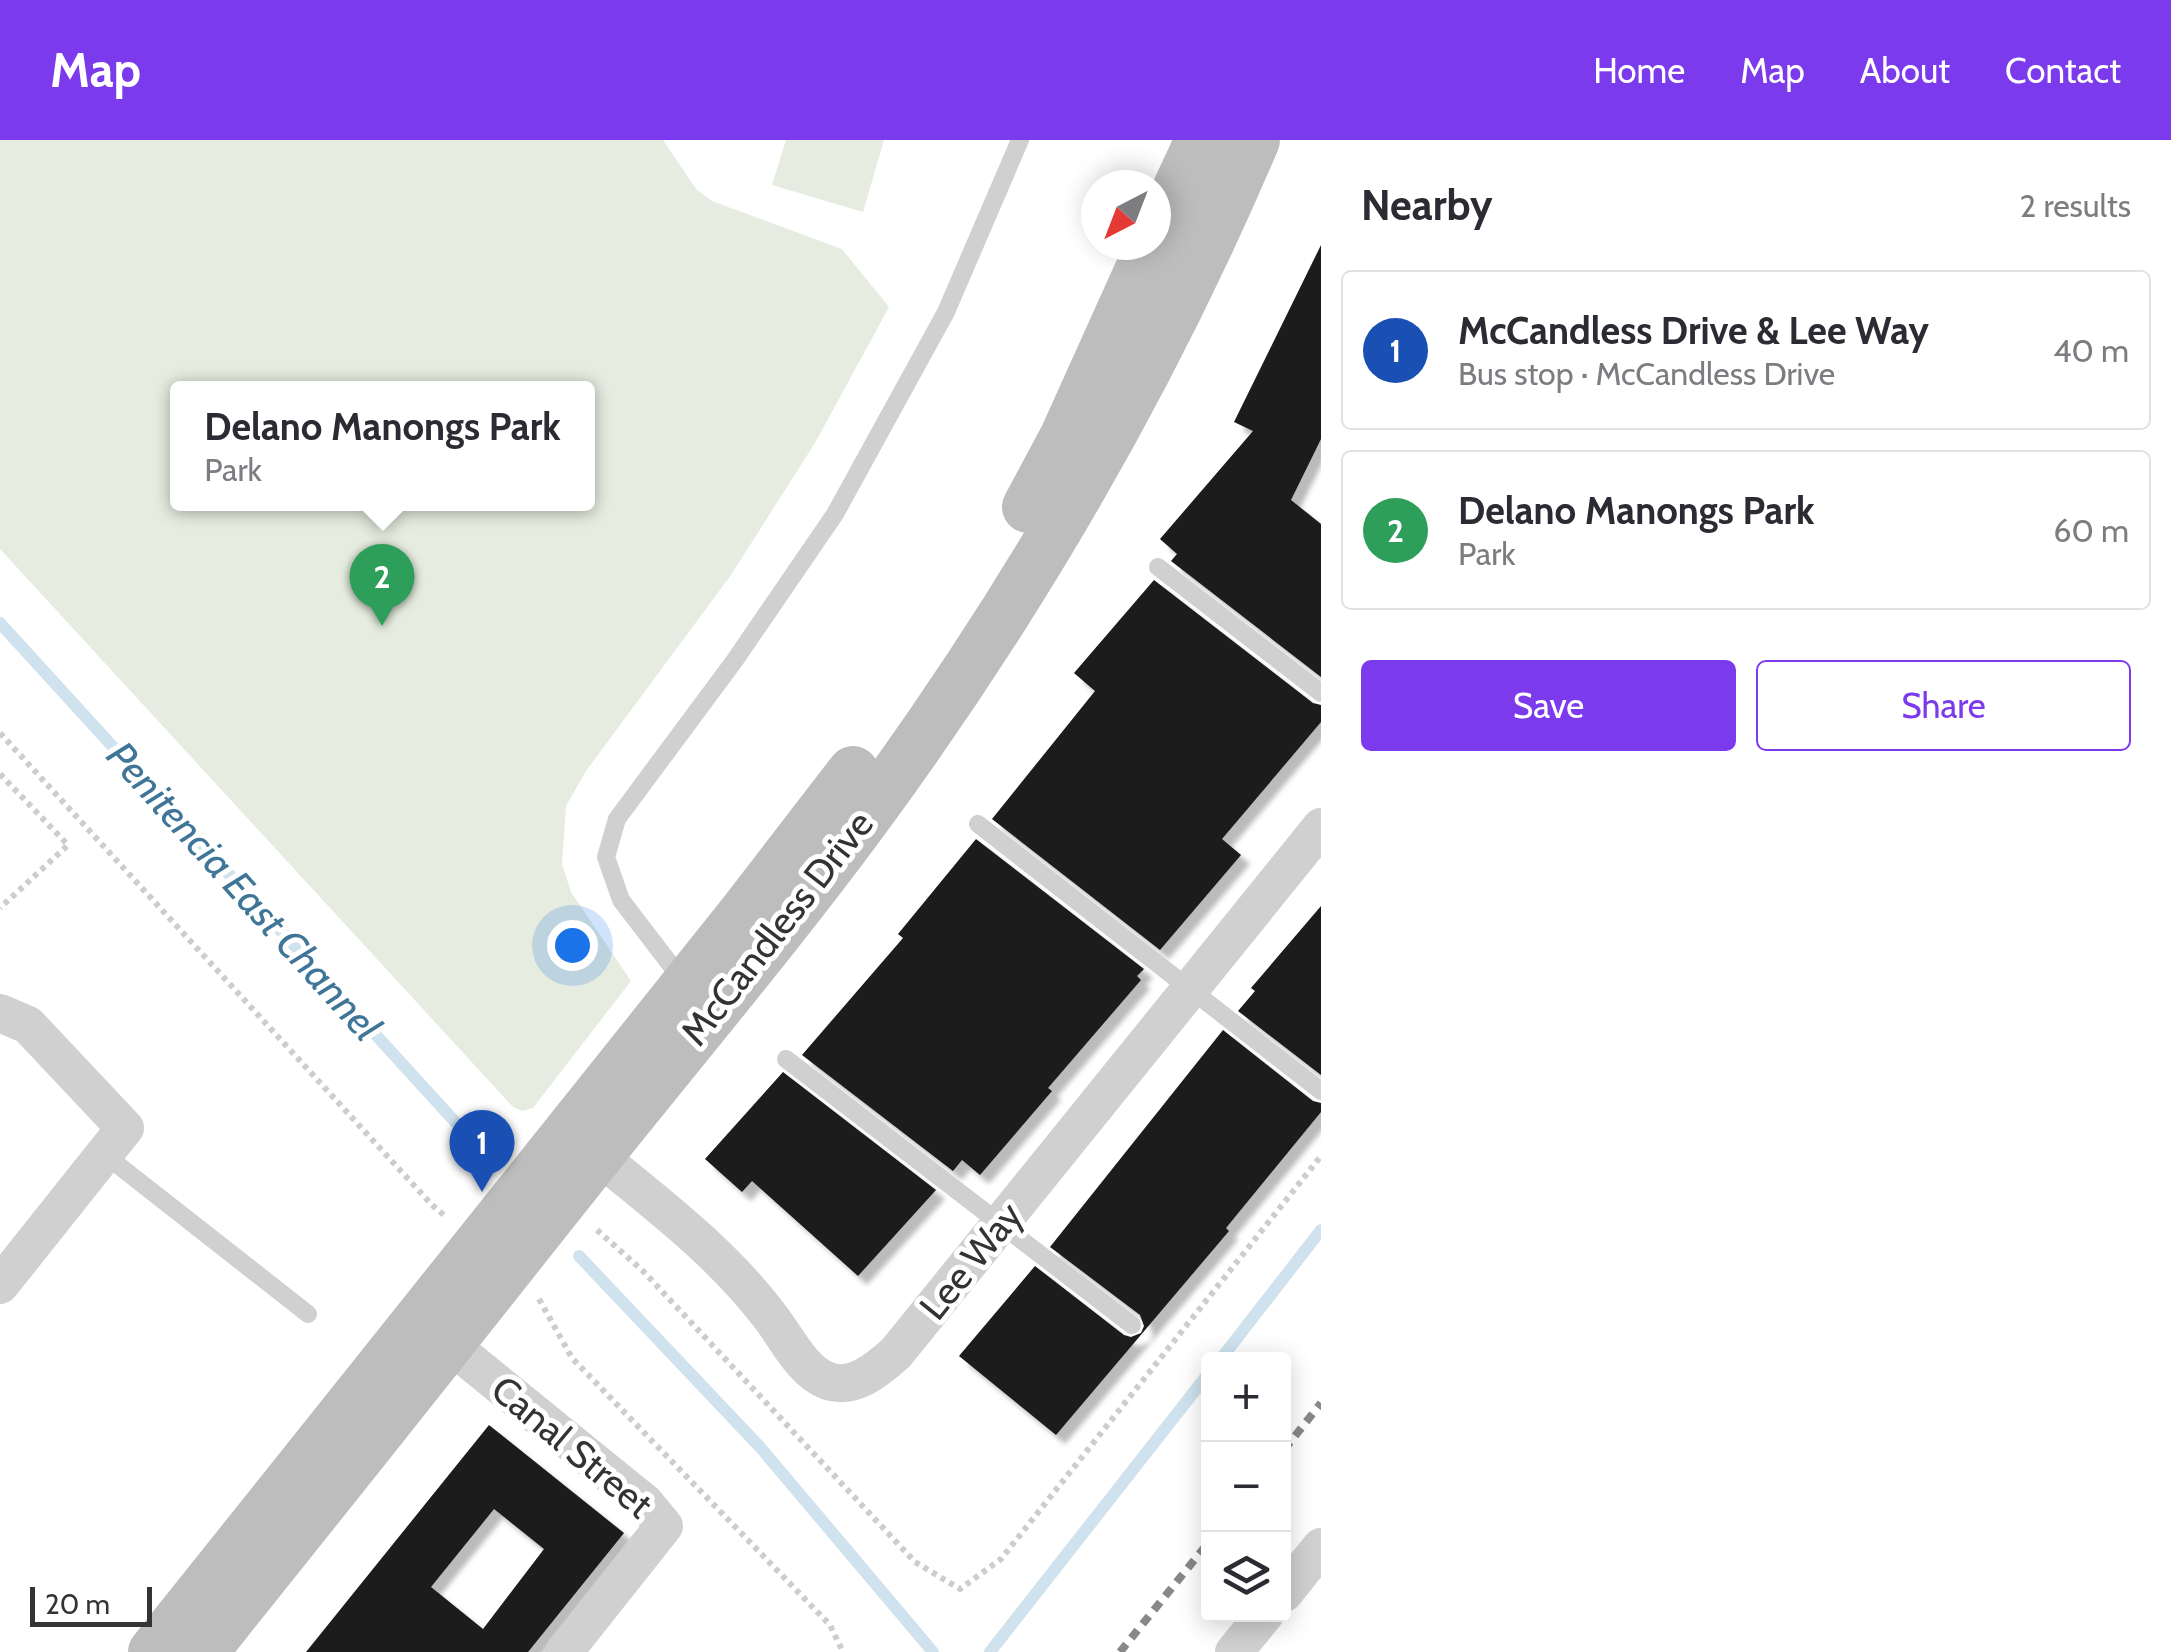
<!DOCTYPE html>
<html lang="en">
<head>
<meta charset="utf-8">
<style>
	body { margin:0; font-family:Cabin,sans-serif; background:#f7f7f7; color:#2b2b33 }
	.controls { position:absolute; right:30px; bottom:30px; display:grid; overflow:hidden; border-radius:10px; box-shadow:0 5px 25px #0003 }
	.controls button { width:90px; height:90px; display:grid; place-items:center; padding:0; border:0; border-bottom:2px solid #e1e1e2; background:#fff; color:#2b2b33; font:50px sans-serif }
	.compass { position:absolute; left:1081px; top:30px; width:90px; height:90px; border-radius:50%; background:#fff; box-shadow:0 5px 25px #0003; rotate:222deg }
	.scale { position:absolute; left:30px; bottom:25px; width:122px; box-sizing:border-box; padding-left:10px; border:5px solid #333; border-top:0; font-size:28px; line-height:35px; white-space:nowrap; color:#333; -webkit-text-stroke:8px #fff; paint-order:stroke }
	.you { position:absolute; left:572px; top:805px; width:35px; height:35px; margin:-25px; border:8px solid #fff; border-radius:50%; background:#1a73e8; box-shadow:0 0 0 15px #1a73e833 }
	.badge { display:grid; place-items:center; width:65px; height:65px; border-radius:50%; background:#7c3aed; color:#fff; font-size:32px; font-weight:700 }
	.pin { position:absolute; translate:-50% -82px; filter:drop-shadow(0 2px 5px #0008) }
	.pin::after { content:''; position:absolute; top:52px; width:35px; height:30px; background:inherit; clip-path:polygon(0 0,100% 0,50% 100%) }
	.popup { position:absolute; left:170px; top:241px; width:425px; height:130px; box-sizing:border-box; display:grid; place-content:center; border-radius:10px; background:#fff; filter:drop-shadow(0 2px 8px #0005); font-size:32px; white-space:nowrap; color:#7c7c81 }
	.popup b { font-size:38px; color:#2b2b33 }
	.popup::after { content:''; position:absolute; left:50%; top:100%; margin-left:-20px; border:20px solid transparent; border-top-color:#fff }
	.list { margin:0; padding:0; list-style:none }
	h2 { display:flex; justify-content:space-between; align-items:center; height:130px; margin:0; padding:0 40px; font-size:42px }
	h2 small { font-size:32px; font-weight:400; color:#7c7c81 }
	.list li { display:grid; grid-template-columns:65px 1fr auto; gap:30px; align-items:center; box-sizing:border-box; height:160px; margin:0 20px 20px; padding:0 20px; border:2px solid #e1e1e2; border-radius:10px }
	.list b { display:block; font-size:38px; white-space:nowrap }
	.list p { margin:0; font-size:32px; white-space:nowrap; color:#7c7c81 }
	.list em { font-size:32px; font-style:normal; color:#7c7c81 }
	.actions { display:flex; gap:20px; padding:30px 40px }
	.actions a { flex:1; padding:22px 0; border:2px solid #7c3aed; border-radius:10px; text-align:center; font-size:35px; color:#7c3aed }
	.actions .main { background:#7c3aed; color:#fff }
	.icon { flex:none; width:55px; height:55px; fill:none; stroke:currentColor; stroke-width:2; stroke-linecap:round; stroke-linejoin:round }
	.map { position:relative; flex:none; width:1321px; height:1512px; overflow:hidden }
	header { display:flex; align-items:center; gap:60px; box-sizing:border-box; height:140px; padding:0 50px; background:#7c3aed; color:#fff }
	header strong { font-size:48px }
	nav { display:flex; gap:55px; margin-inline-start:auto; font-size:35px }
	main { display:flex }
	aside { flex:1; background:#fff }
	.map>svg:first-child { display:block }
	.green { fill:#e6ecdf; fill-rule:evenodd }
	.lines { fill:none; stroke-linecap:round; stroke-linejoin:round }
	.stream { stroke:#cfe2ee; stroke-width:12 }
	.building { fill:#1a1a1a; fill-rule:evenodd; filter:url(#shadow) }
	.path { stroke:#cdcdcd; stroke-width:6; stroke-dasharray:5 5; stroke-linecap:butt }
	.lane { stroke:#d0d0d0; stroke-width:18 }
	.street { stroke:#d0d0d0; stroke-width:38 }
	.secondary { stroke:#bdbdbd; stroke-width:52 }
	.rail { stroke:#888; stroke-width:8; stroke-dasharray:10 8; stroke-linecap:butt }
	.labels { text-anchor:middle; stroke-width:10; stroke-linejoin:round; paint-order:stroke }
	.street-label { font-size:38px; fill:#333; stroke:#fff }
	.water-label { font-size:40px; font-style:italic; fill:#3f7597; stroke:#fff }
</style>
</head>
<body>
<header>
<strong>Map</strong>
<nav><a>Home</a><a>Map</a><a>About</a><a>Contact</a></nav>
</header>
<main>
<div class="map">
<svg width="1321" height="1512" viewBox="0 0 1321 1512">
	<defs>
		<filter id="shadow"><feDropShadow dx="9" dy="9" stdDeviation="2.5" flood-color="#0004"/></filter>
	</defs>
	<rect width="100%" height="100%" fill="#fff"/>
	<path class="green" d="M0 0H663L696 49 712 61 842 109 889 167 815 303 731 435 586 631 566 666 562 724 571 752 631 841 533 968 522 971 513 967 0 409ZM177 248H587V364H177Z
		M786 0H884L863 72 772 45Z"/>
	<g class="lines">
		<path class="stream" d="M0 483 489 1019
			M579 1116 760 1307 933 1512
			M1220 1220 1321 1090
			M990 1512 1208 1234"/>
	</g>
	<path class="building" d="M1321 105V299L1291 360 1321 384V537L1171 421 1177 414 1160 399 1253 291 1234 282Z
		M1154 440 1313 563 1321 565V582L1222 699 1241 715 1160 810 992 679 1095 551 1074 533Z
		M976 699 1144 829 1137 836 1141 840 1048 948 1052 951 980 1035 962 1020 953 1031 802 915 903 798 898 794Z
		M1321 766V935L1238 871 1255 851 1251 848Z
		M1223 890 1313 961 1321 963V972L1226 1088 1229 1091 1056 1295 959 1216 1035 1126 1124 1195 1131 1197 1141 1193 1144 1186 1140 1175 1050 1107Z
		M783 932 936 1050 858 1136 752 1041 742 1052 705 1019Z
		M489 1285 624 1393 528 1512H306ZM494 1369 544 1409 483 1489 431 1447Z"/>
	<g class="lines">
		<path class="path" d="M0 593 432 1065 445 1076
			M0 634 68 705 0 768
			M597 1090 643 1131 915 1422 960 1449 1001 1419 1321 1016
			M539 1159 572 1218 830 1485 843 1512"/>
		<path class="lane" d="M1158 427 1321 553
			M978 684 1321 951
			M683 841 621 760 606 717 617 679 735 520 835 374 946 172 1020 0
			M786 919 1132 1185
			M104 1014 308 1174"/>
		<path class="street" d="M0 873 28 885 125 988 0 1145
			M579 1000C646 1056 719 1108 772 1179 787 1199 803 1232 828 1241 854 1250 878 1229 896 1213L1321 687
			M449 1204 645 1363 664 1386 564 1512
			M1284 1453 1321 1407
			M1234 1512 1265 1474"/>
		<path class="secondary" d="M1156 97 1201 0
			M1028 367 1066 296 1152 105
			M154 1512 746 771 853 632
			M202 1512C338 1343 472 1173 607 1003 696 892 788 783 872 668 1023 461 1154 236 1254 0"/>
		<path class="rail" d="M1284 1310 1321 1263
			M1120 1512 1208 1403"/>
	</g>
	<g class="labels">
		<g class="street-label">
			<text transform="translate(777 788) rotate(-52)" y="13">McCandless Drive</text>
			<text transform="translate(971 1121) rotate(-51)" y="13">Lee Way</text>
			<text transform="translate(572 1307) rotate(40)" y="13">Canal Street</text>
		</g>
		<g class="water-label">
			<text transform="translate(244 751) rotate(48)" y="14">Penitencia East Channel</text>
		</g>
	</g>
</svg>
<div class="controls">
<button>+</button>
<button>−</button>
<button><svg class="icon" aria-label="layers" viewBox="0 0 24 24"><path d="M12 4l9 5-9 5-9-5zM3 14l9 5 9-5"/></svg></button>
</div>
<svg class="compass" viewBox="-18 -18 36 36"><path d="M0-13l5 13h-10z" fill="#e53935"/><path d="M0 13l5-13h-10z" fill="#7c7c81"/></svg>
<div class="scale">20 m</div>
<div class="you"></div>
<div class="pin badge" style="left:482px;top:1052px;background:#1a4fb4">1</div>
<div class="pin badge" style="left:382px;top:486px;background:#2e9e5b">2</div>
<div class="popup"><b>Delano Manongs Park</b>Park</div>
</div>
<aside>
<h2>Nearby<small>2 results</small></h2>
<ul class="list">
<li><span class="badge" style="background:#1a4fb4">1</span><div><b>McCandless Drive &amp; Lee Way</b><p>Bus stop · McCandless Drive</p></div><em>40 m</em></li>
<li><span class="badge" style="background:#2e9e5b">2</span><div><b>Delano Manongs Park</b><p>Park</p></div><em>60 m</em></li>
</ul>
<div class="actions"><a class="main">Save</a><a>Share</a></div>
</aside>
</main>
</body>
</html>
